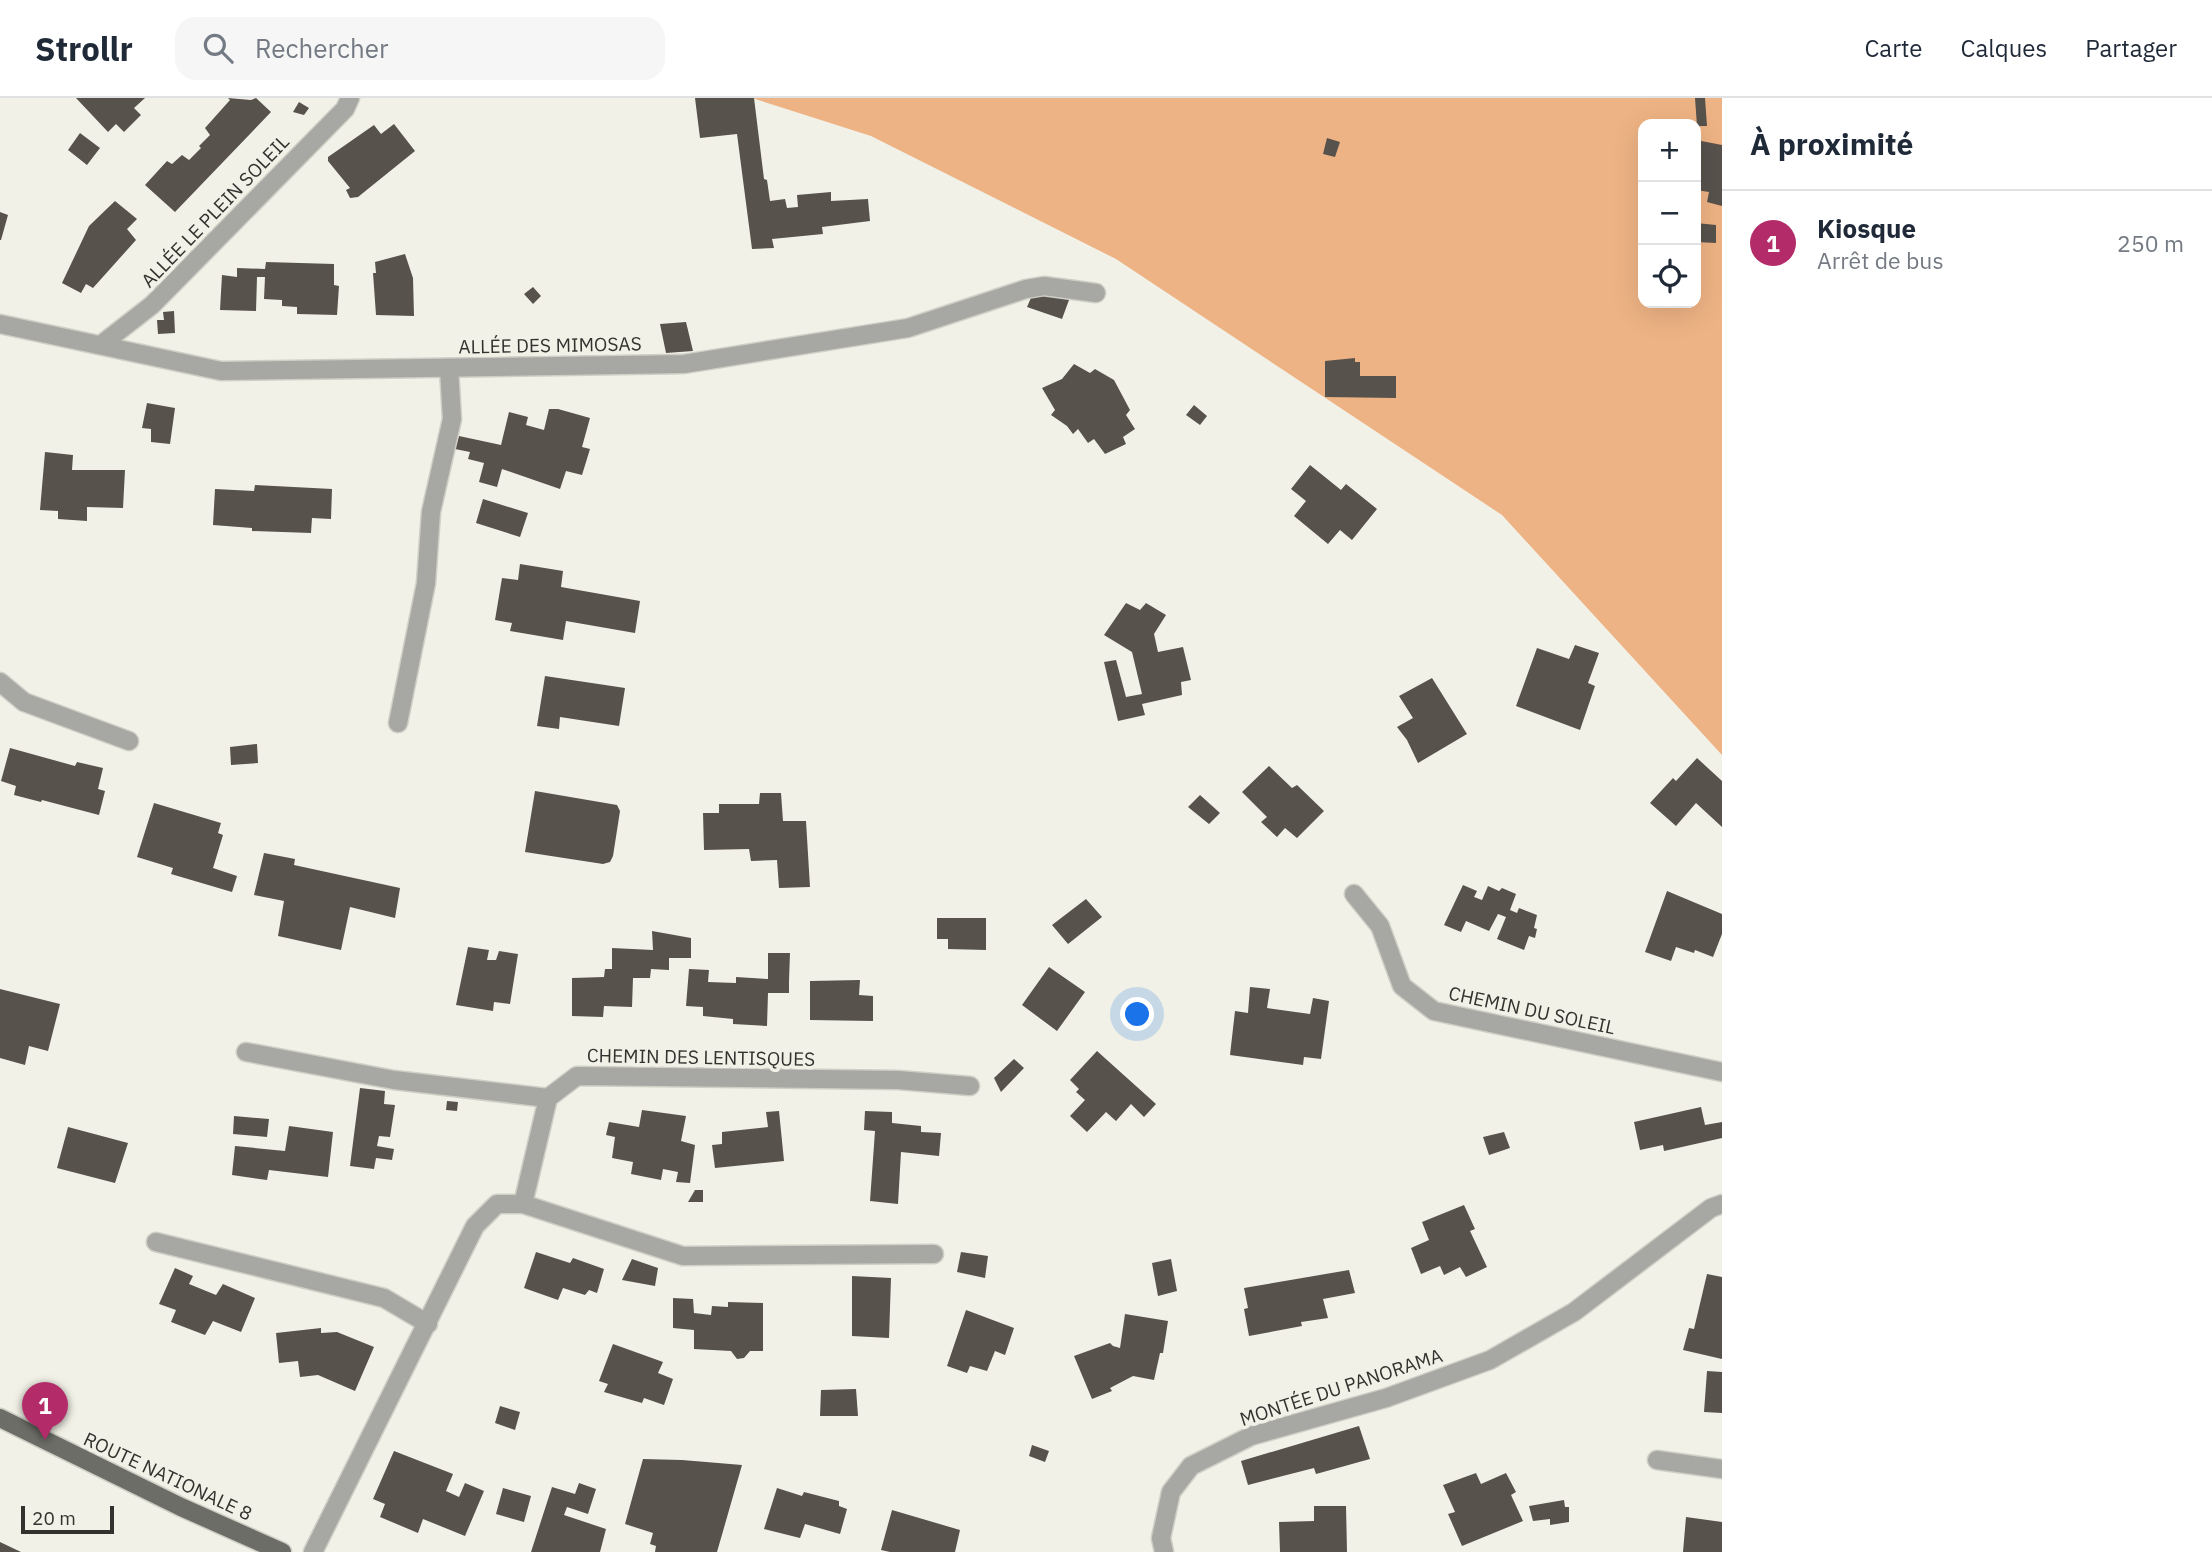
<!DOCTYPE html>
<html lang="fr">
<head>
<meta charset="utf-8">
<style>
	body { margin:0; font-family:"IBM Plex Sans",sans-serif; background:#f6f6f7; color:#1f2937 }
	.controls { position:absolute; right:21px; top:21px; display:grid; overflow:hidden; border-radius:14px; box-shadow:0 7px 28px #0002 }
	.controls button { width:63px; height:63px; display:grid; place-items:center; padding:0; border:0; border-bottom:2px solid #e0e1e3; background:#fff; color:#1f2937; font:35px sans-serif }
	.scale { position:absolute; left:21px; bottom:18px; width:93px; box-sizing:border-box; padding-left:7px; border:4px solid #33322f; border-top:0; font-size:19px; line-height:24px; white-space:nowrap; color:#33322f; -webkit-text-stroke:5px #f2f1e7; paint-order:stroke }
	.you { position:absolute; left:1138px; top:917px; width:24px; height:24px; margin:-18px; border:5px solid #fff; border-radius:50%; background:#1a73e8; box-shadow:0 0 0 10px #1a73e833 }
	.badge { display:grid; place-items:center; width:46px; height:46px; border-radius:50%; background:#b42b6a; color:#fff; font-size:23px; font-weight:700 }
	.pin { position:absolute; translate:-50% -58px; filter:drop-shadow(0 2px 4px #0008) }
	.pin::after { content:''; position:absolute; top:37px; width:24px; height:21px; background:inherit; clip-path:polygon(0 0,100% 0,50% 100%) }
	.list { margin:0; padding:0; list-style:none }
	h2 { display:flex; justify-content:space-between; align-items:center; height:91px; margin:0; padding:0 28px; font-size:30px }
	h2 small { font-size:23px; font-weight:400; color:#747a83 }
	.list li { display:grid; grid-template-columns:46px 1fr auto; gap:21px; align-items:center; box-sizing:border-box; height:105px; padding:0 28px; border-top:2px solid #e0e1e3 }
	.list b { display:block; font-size:26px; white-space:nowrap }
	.list p { margin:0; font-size:23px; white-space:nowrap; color:#747a83 }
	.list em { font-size:23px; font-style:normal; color:#747a83 }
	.icon { flex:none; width:38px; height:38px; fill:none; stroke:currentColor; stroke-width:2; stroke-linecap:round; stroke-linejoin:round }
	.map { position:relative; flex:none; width:1722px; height:1454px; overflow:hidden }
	header { display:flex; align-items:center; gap:42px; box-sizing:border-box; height:98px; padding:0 35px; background:#fff; border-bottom:2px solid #e0e1e3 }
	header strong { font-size:33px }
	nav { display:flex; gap:38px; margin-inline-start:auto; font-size:24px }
	.search { width:490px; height:63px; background:#f6f6f7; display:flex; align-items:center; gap:18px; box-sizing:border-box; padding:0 24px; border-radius:21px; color:#747a83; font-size:26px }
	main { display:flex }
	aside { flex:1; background:#fff }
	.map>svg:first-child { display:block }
	.green { fill:#eeb384; fill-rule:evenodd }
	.building { fill:#57524c }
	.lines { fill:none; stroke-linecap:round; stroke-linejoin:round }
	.lane-casing { stroke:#d0cfc6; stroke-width:21 }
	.street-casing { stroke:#d0cfc6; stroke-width:21 }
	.primary-casing { stroke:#d0cfc6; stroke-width:21 }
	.lane { stroke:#a7a8a4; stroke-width:18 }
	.street { stroke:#a7a8a4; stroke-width:18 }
	.primary { stroke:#6b6d66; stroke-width:18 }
	.labels { text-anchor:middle; stroke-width:7; stroke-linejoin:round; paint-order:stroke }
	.street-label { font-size:19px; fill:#33322f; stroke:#f2f1e7 }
</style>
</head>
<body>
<header>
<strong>Strollr</strong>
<div class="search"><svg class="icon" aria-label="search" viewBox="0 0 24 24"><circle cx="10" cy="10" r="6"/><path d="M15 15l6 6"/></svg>Rechercher</div>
<nav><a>Carte</a><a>Calques</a><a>Partager</a></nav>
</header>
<main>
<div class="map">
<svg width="1722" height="1454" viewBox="0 0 1722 1454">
	<rect width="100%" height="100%" fill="#f2f1e7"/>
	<path class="green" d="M752 0H1722V657L1502 417 1116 161 871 38ZM1643 26H1696V205H1643Z"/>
	<path class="building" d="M76 0H145L134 10 141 17 124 34 116 26 108 34Z
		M228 0 251 2 256 0 271 14 175 114 145 87 167 63 172 66 182 57 189 62 201 50 199 48 210 37 205 30 230 2Z
		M695 0H754L764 81 767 82 770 103 785 101 787 110 798 109 797 97 831 94V103L868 101 870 123 822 129 823 136 772 141 774 150 752 151 737 36 700 40Z
		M1695 0H1705L1707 28H1697Z
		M299 4 309 10 304 17 293 14Z
		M394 26 415 53 358 99 350 100 346 92 350 90 328 63V59L374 27 381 36Z
		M80 35 100 50 87 67 68 52Z
		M1327 40 1340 44 1335 59 1323 56Z
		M1696 42 1722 47V108L1707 104 1709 94 1696 92Z
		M115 103 137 121 127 131 136 142 93 190 86 186 81 195 62 185 89 128Z
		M0 114 8 117 1 142H0Z
		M1696 125 1716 127V145L1696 144Z
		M405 156 413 180 414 218 376 217 373 175H376L375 164Z
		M266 164 334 166V187L339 188 337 217 297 216V209L282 208V202L264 201 265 179H257L256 213 220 212 222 177 237 179V170L265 171Z
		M533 189 541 198 533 206 524 196Z
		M1051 193 1069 202 1062 221 1027 209 1033 195Z
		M174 213 175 235 158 236 157 222H164L163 214Z
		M686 224 693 253 666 255 660 226Z
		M1355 260V264H1360V278H1396V300L1325 299V263Z
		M1074 266 1090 275 1095 271 1114 282 1130 312 1126 317 1135 331 1123 339 1126 346 1105 356 1094 341 1088 345 1078 331 1073 336 1067 328 1051 317 1055 312 1042 290 1062 281Z
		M147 305 175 310 170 346 151 344V331L142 330Z
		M1194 307 1207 318 1200 327 1186 317Z
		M549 311H558L590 320 582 349 590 351 582 377 566 373 560 391 502 371 497 389 479 384 484 365 468 361 470 354 455 351 459 338 501 347 509 314 528 319 526 327 544 332Z
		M45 354 73 357 72 372H125L123 410 87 409V423L58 421V413L40 412Z
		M1310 367 1341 392 1346 386 1377 411 1352 442 1340 432 1328 446 1294 418 1306 403 1291 391Z
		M255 387 332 391 331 421 312 420 311 435 252 433V430L213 427 215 391 254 393Z
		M483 401 528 415 520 439 476 425Z
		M520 466 563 473 561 489 640 503 635 535 566 523 563 542 510 533 512 525 495 522 502 480 518 482Z
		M1126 505 1140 512 1146 505 1166 517 1154 536 1158 554 1183 549 1191 582 1181 584 1182 597 1142 606 1145 617 1118 623 1104 564 1116 562 1126 599 1142 596 1132 554 1104 537Z
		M1575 547 1599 555 1588 585 1595 588 1580 632 1516 608 1537 550 1569 561Z
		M545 578 625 590 619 628 560 619 559 631 537 628Z
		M1432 580 1467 636 1418 665 1407 642 1397 629 1413 620 1399 598Z
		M257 646 258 665 231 667 230 649Z
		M10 650 75 668 77 664 103 670 98 691 105 693 99 717 42 702 41 704 14 697 16 688 1 683Z
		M1697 660 1722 683V729L1696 705 1676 728 1650 705 1673 680 1676 683Z
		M1269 668 1292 690 1297 687 1324 713 1297 740 1285 730 1277 739 1261 724 1267 719 1242 694Z
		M535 693 617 707 620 713 613 758 610 764 603 766 525 754Z
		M760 695H781L783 723H806L810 789 779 790 777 762 751 763 749 751 704 752 703 715H719V706H759Z
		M1200 697 1220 715 1209 726 1188 709Z
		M154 705 221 725 218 735 223 737 213 770 237 778 232 794 171 776 173 770 137 759Z
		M264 755 295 761 294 767 400 790 395 820 350 809 341 852 278 838 284 803 254 797Z
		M1463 787 1477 793 1474 799 1482 802 1488 788 1499 793 1502 790 1516 796 1510 812 1517 815 1519 810 1537 817 1534 830 1537 831 1535 840 1529 838 1524 852 1497 841 1506 819 1498 816 1489 833 1466 823 1461 834 1444 827Z
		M1667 793 1722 816V836L1713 859 1695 852 1694 855 1676 849 1671 863 1645 854Z
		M1086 801 1102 819 1068 846 1052 827Z
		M937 820H986V852L948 851V841H937Z
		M652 833 691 840V860H669V872L651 871 650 880H633L632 909 604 908 603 919 572 918V880L604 879 605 871H612V850L653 852Z
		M468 849 489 852 487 862H496L499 853 518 856 510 906 494 904 493 913 456 907Z
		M768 855H790L789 883V895H768L767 928 733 926V921L703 918V909L686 908 689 871 709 872 708 884 736 885V879L768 881Z
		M1049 869 1085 894 1057 933 1022 907Z
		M860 882 859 897 873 898V923L810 922V883Z
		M1250 889 1270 891 1267 910 1310 916 1313 900 1329 903 1321 961 1304 959 1303 967 1230 957 1235 913 1248 915Z
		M0 891 60 906 48 953 29 948 25 967 0 960Z
		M1097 953 1156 1006 1144 1019 1131 1006 1116 1023 1106 1014 1087 1034 1070 1018 1085 1002 1076 994 1079 991 1070 982Z
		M1014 961 1024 970 1001 994 994 980Z
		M360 990 385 993 384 1006 395 1007 390 1039 379 1038 377 1048 394 1051 392 1062 376 1060 374 1071 350 1068Z
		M447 1003 458 1004 457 1013 446 1012Z
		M1701 1009 1705 1027 1722 1024V1040L1664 1053 1663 1047 1640 1052 1634 1024Z
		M642 1012 686 1018 681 1043 695 1047 690 1085 676 1084 678 1074 663 1071 661 1082 631 1076 633 1064 612 1060 615 1039 606 1037 609 1024 639 1029Z
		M779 1013 784 1063 715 1070 712 1047 722 1046V1034L768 1029 766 1014Z
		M865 1013 892 1014V1025L921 1028V1034L941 1035 939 1058 901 1054 898 1106 870 1103 875 1033 864 1032Z
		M234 1018 269 1021 267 1039 233 1036Z
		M289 1028 333 1034 328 1079 269 1072 267 1082 232 1077 235 1048 285 1053Z
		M68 1029 128 1045 115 1085 57 1070Z
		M1504 1034 1510 1050 1489 1057 1483 1039Z
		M695 1092H703V1104H688Z
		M1464 1107 1475 1131 1470 1133 1487 1169 1466 1179 1460 1169 1444 1177 1440 1168 1421 1176 1411 1150 1429 1142 1422 1124Z
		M536 1154 570 1165 573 1160 604 1171 597 1195 589 1192 585 1197 563 1190 558 1202 524 1190Z
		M961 1154 988 1158 985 1180 957 1174Z
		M632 1161 658 1170 655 1188 622 1182Z
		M1171 1161 1177 1193 1158 1198 1152 1165Z
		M175 1170 193 1178 189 1186 216 1197 223 1186 255 1200 241 1234 213 1223 205 1237 171 1224 176 1212 159 1206Z
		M1349 1172 1355 1195 1323 1201 1328 1220 1301 1224 1302 1228 1249 1238 1244 1211 1248 1210 1244 1190Z
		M1707 1176 1722 1179V1261L1683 1252 1689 1230 1694 1231Z
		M852 1178 891 1180 889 1240 852 1238Z
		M673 1200 693 1201 694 1215 711 1217 712 1208 728 1209V1204L763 1205V1253H750L744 1260 737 1261 731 1253 694 1251V1232L673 1230Z
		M966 1212 1014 1230 1005 1257 995 1253 987 1273 970 1268 967 1275 947 1268Z
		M1125 1216 1168 1223 1163 1255H1160L1154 1282 1133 1278 1110 1290 1112 1293 1092 1301 1074 1258 1110 1245 1113 1248 1120 1250Z
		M321 1230V1235L337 1234 374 1249 355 1293 318 1277 300 1279 298 1263 279 1265 276 1235Z
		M613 1246 663 1264 658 1275 673 1281 664 1307 644 1300 642 1305 604 1294 608 1286 599 1283Z
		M1707 1273 1722 1274V1315L1704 1314Z
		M856 1291 858 1318H820L821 1292Z
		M500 1308 520 1314 515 1332 495 1325Z
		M1359 1328 1370 1361 1316 1376 1314 1370 1248 1387 1241 1363Z
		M1032 1347 1049 1353 1045 1364 1029 1358Z
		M394 1353 453 1376 446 1393 459 1399 465 1385 484 1393 465 1438 423 1421 418 1435 380 1419 385 1406 373 1401Z
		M643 1361 682 1362 742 1367 717 1454H655L656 1448 650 1446 653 1435 625 1426Z
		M1476 1375 1481 1386 1506 1375 1516 1394 1511 1397 1523 1423 1462 1448 1448 1416 1455 1414 1443 1387Z
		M579 1385 596 1391 588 1416 567 1409 564 1417 606 1431 600 1454H531L552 1389 575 1396Z
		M503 1390 531 1398 524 1424 496 1416Z
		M777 1390 802 1398 804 1394 839 1403V1408L847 1411 840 1436 805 1426 800 1440 764 1431Z
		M1564 1402 1565 1409H1569V1424L1550 1427V1421L1533 1423 1529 1408Z
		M1314 1408H1346L1347 1454H1280L1279 1424 1314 1423Z
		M892 1412 960 1432 955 1454H890L881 1452Z
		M1686 1419 1722 1424V1454H1683Z
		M0 1444 21 1454H0Z"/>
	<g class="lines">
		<defs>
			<path id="lane" d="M398 625 426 485 431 414 452 321 449 270"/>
			<path id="street" d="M0 226 221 273 684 266 908 230 1026 191 1044 188 1096 195
				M102 246 152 207 345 11 350 0
				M0 584 24 604 129 643
				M1354 796 1380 828 1402 888 1434 913 1722 974
				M246 954 394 982 548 1000
				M523 1106 548 1000 577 978 898 982 970 988
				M156 1144 384 1200 428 1226
				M1657 1362 1722 1371
				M313 1454 475 1128 497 1106H523L683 1158 934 1156
				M1164 1454 1161 1440 1171 1394 1191 1368 1251 1338 1386 1300 1490 1262 1574 1214 1711 1110 1722 1106"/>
			<path id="primary" d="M0 1320 181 1409 282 1454"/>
		</defs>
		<use href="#lane" class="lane-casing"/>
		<use href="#street" class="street-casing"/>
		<use href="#primary" class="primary-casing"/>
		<use href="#lane" class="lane"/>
		<use href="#street" class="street"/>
		<use href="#primary" class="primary"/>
	</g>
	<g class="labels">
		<g class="street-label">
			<text transform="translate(215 113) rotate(-46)" y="7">ALLÉE LE PLEIN SOLEIL</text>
			<text transform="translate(550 247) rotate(-1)" y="7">ALLÉE DES MIMOSAS</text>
			<text transform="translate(1532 912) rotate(12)" y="7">CHEMIN DU SOLEIL</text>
			<text transform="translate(701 959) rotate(1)" y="7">CHEMIN DES LENTISQUES</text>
			<text transform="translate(1341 1289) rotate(-18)" y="7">MONTÉE DU PANORAMA</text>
			<text transform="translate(168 1378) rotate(25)" y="7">ROUTE NATIONALE 8</text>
		</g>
	</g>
</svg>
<div class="controls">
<button>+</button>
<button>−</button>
<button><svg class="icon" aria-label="locate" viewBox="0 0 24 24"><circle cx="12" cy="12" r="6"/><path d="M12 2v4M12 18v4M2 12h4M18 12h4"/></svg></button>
</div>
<div class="scale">20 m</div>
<div class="you"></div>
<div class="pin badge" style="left:45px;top:1342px">1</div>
</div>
<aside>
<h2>À proximité<small></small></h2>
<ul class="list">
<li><span class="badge">1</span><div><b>Kiosque</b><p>Arrêt de bus</p></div><em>250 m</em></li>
</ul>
</aside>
</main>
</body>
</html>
